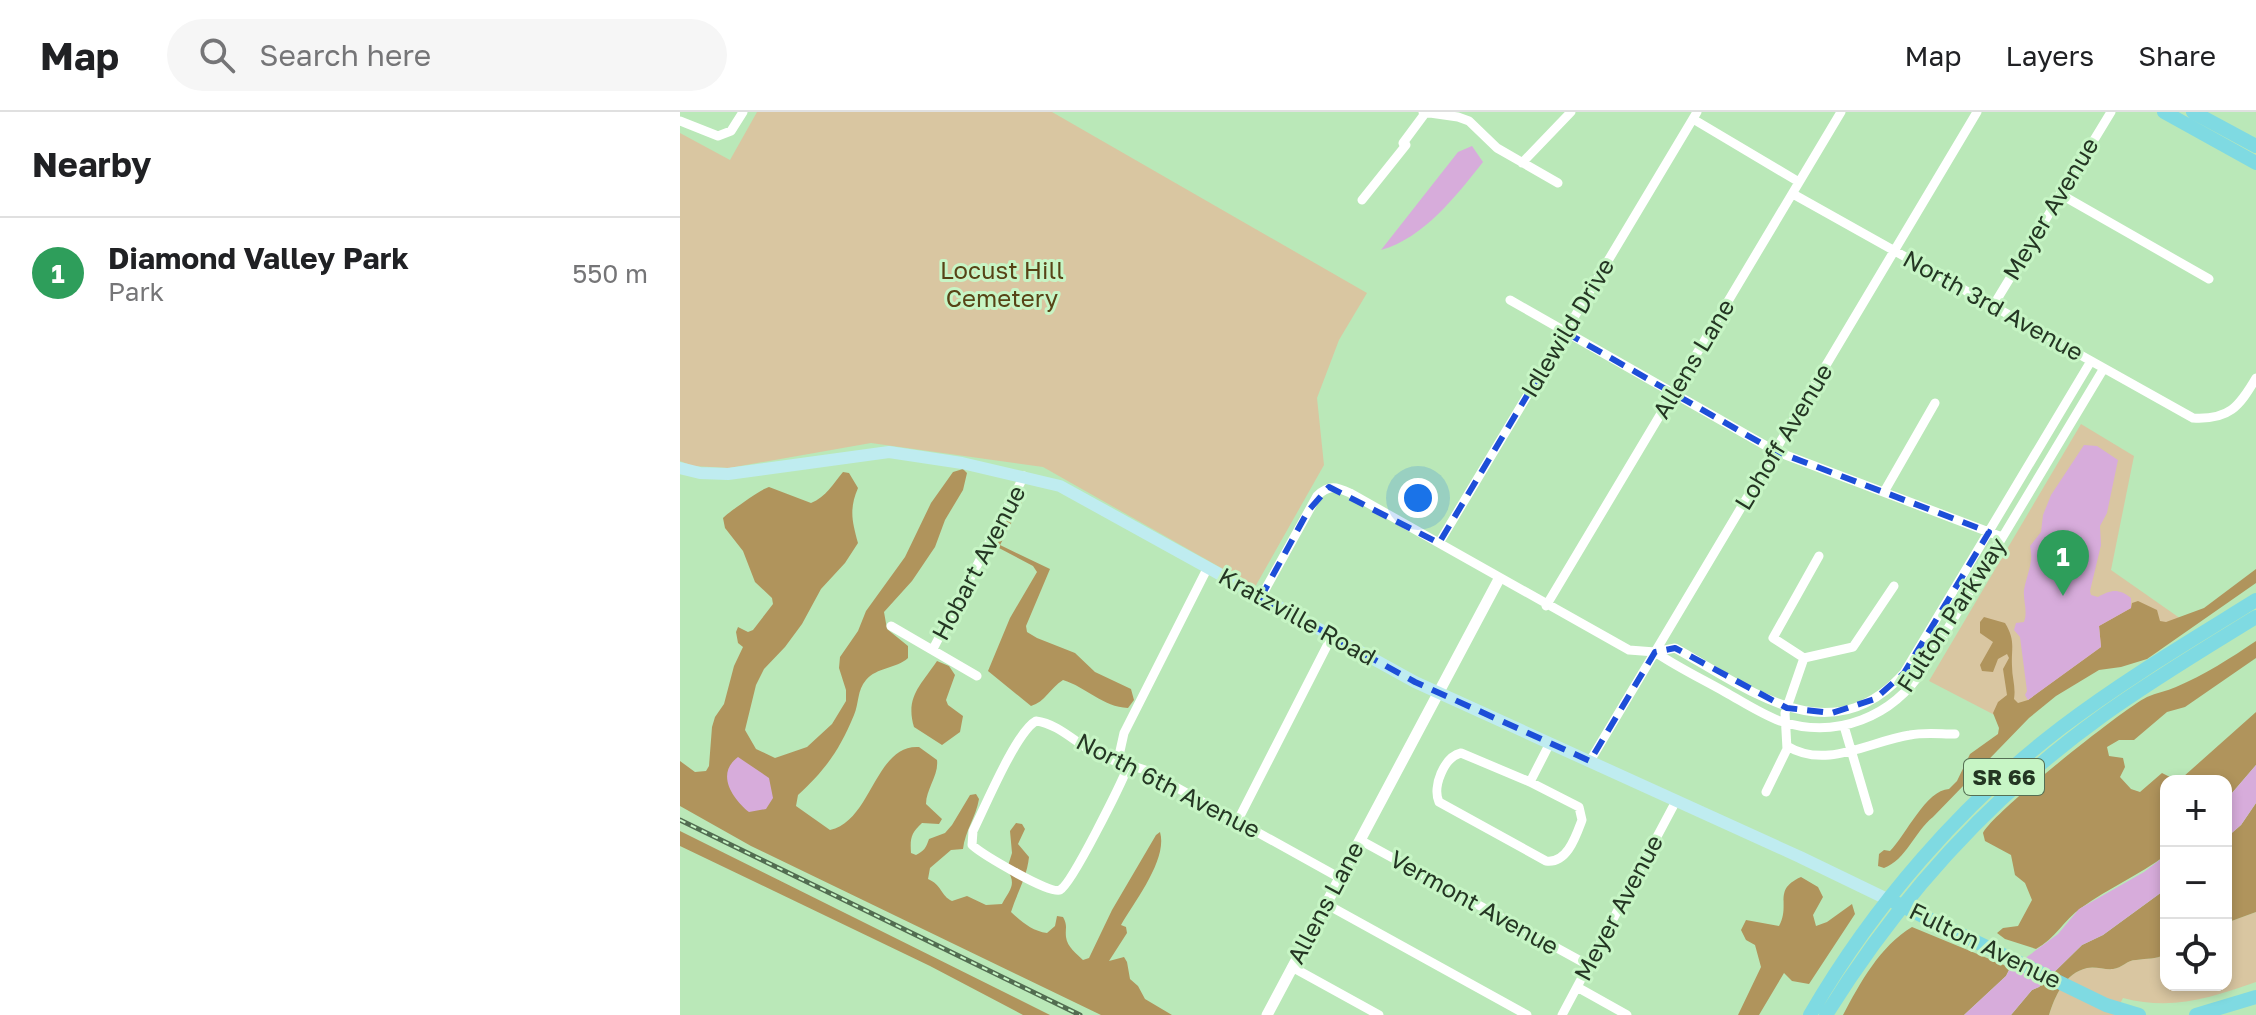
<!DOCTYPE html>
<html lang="en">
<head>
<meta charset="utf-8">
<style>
	body { margin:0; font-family:"Golos Text",sans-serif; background:#f6f6f6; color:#202124 }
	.controls { position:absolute; right:24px; bottom:24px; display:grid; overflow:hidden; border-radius:16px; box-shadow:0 4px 12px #0003 }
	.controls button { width:72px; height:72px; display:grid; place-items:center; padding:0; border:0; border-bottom:2px solid #e0e0e0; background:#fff; color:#202124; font:40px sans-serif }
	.you { position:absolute; left:738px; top:386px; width:28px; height:28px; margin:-20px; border:6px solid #fff; border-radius:50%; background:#1a73e8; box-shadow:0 0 0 12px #1a73e833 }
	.badge { display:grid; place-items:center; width:52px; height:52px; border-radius:50%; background:#ea580c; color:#fff; font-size:26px; font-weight:700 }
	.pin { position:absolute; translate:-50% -66px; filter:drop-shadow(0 2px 4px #0008) }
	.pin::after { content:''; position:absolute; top:42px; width:28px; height:24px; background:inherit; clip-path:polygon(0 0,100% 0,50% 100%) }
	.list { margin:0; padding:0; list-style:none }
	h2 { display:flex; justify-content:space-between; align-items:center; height:104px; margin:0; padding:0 32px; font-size:34px }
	h2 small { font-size:26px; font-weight:400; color:#757577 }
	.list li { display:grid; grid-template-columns:52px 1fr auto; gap:24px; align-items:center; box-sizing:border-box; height:112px; padding:0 32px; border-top:2px solid #e0e0e0 }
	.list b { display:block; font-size:30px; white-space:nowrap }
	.list p { margin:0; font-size:26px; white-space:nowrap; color:#757577 }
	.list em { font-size:26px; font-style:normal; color:#757577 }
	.icon { flex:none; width:44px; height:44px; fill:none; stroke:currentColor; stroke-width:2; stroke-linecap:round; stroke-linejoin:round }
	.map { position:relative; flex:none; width:1576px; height:903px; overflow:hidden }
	header { display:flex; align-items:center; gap:48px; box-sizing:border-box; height:112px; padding:0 40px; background:#fff; border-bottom:2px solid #e0e0e0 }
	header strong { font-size:38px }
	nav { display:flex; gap:44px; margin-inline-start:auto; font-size:28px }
	.search { width:560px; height:72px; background:#f6f6f6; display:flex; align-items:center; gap:20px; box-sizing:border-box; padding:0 28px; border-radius:44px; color:#757577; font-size:30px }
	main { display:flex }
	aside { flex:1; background:#fff }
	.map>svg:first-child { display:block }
	.green { fill:#d9c6a1 }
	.forest { fill:#b0945c }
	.water { fill:#d7acdb }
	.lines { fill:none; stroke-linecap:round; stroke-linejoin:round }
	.minor { stroke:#fff; stroke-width:9 }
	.tertiary { stroke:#fff; stroke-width:11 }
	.secondary { stroke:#bfecf0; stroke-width:12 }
	.primary { stroke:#7fdae2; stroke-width:14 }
	.rail-casing { stroke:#526d51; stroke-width:5 }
	.rail { stroke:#c7f5c5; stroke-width:2; stroke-dasharray:6; stroke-linecap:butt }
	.marked { fill:none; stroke:#1d4ed8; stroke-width:6; stroke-dasharray:16 10; stroke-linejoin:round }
	.labels { text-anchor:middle; stroke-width:6; stroke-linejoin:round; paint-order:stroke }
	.shield { fill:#c7f5c5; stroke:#556f54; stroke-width:2 }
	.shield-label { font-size:22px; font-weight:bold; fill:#243623 }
	.street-label { font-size:24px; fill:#243623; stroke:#c7f5c5 }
	.park-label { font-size:24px; fill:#574316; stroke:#c7f5c5 }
</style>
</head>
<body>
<header>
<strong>Map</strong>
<div class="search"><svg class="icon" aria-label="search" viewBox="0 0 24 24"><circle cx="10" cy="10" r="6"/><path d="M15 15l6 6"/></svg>Search here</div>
<nav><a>Map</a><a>Layers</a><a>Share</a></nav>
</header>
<main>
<aside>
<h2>Nearby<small></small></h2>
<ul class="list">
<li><span class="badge" style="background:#2e9e5b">1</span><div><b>Diamond Valley Park</b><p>Park</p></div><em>550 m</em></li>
</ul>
</aside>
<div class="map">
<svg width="1576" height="903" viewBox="0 0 1576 903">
	<rect width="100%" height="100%" fill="#bae8b8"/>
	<path class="green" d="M77 0H372L687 181 659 228 637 286 644 353 575 475 363 355 191 331 49 356 13 354 0 349V21L50 48Z
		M1401 312 1454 344 1431 458 1504 509 1438 534 1330 611 1249 569Z
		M1576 800V870C1529 886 1493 899 1443 886L1434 903H1369C1375 884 1385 861 1407 856 1415 854 1425 858 1433 857 1442 856 1447 848 1456 848 1468 846 1474 848 1486 842V873H1546V811Z"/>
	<path class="forest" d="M283 357 287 361 283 378 265 408 255 435 232 469 204 500 207 517 228 534V546C216 557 197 555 186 568 177 578 179 592 174 603 159 639 146 657 118 683L116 694 150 718C192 709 195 632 239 635L257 648C259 663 246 677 246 692L262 707 259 712 242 711C231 721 230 726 231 741L236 743C244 739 246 736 249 727L265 721 272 713 290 683 296 682 299 687C296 705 285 719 283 737L271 738 250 756 248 767C262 773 261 784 272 789L287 784 306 793 322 792C330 777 337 773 327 757L332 741 330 719 336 711 342 712 345 717 338 732 349 745C347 765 337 781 331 800 342 810 352 819 367 821L375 814 377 804 383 805C388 814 385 816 386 825 387 835 397 842 403 848L409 846 432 798 476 723 480 720C488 747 455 789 441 813L446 815 447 821 429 849 444 845 447 850 450 867 458 874 465 887 492 903H421L71 734 0 694V649L15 660 26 659 29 654 32 615 35 605 44 592 54 554 63 535 58 531 56 520 58 515 68 520 73 518 93 492 92 486 75 470 63 439 45 416 43 406C49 400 81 377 89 375L131 391C146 385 153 372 163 360L169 361 178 376C169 397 172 409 178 431L165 451 141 477 122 512 105 535 84 557 76 573 65 618 76 637 95 646 127 635 152 612 166 589V578L159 556 160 545 178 519 186 499 225 445 251 391 273 360Z
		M338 383H344L343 388 320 433 370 457 346 514 347 520 357 526 395 541 415 560 451 577 454 588 448 596C423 595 406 575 383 568 370 576 365 590 351 594L308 559 330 506 357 460 353 454 319 436 317 431Z
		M1576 457V471L1467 547 1441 555 1419 558 1376 584 1349 606 1253 705C1235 719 1226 748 1204 756L1198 754 1199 742 1204 738 1210 739C1226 723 1246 678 1269 677L1277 669 1290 642 1318 622 1319 616 1313 601 1318 590 1327 583 1323 557 1329 546 1327 542 1318 547 1313 560 1302 559 1300 553 1313 530 1300 521V510L1304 505 1325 511C1336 529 1331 536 1332 554 1332 566 1336 575 1334 587L1338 591 1348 588 1421 535 1419 514 1451 496 1452 491 1458 489 1477 498 1480 509 1486 510 1524 496Z
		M1576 529V546L1505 595 1487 600 1454 628H1439L1427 635 1429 644 1443 646 1445 655 1440 665 1451 677 1460 680 1482 661 1496 668 1503 665 1576 600V653L1546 688V669H1486V743C1459 763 1429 776 1401 796 1384 808 1375 827 1356 837L1325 827 1317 821 1323 816 1338 814 1352 788 1345 771 1335 763 1331 743 1305 729 1303 721C1311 702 1443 597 1467 585 1476 581 1487 579 1496 575 1524 563 1551 546 1576 529Z
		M257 549 269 554 275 563 266 588 268 593 283 604 280 620 262 633 234 615C225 585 241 573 257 549Z
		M1576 691V800L1546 811V726L1561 713Z
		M0 719 370 903H343L250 854 0 734Z
		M1121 765 1138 775 1143 785 1133 803 1136 814 1147 810 1172 792 1175 802 1129 872 1112 869 1104 861 1079 903H1058L1081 855 1075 833 1066 828 1061 818 1066 808 1099 814C1111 792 1092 778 1121 765Z
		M1486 777V842C1474 848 1468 846 1456 848 1447 848 1442 856 1433 857 1425 858 1415 854 1407 856 1385 861 1375 884 1369 903H1331L1352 878 1359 875 1402 833 1423 823Z
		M1232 815 1324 853 1329 858 1326 864 1284 903H1163C1180 871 1200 834 1232 815Z"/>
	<path class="water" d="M792 34 803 50C776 84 744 126 701 138L778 40Z
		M1404 333 1417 334 1438 348 1427 401 1420 414 1421 433 1410 479 1411 483 1418 485C1431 478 1438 476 1451 486V496L1419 514 1421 535 1348 588 1345 583 1347 579 1340 525 1334 518 1336 511 1344 510C1348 499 1343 489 1344 478 1347 461 1354 451 1350 434L1361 420 1363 403 1371 383Z
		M58 645 89 666 93 686 86 697 69 700C53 687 35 662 58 645Z
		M1576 653V691L1561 713 1546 726V688Z
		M1486 743V777L1423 823 1402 833 1359 875 1352 878 1331 903H1284L1326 864 1329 858 1378 822 1399 797 1464 760Z"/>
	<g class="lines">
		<path class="minor" d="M743 0 778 5 789 9 817 36 878 71
			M1013 7 1119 70
			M0 9 38 24 51 19 63 0
			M842 51 891 0
			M1113 82 1513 306C1549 308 1559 295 1576 266
			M1380 82 1529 167
			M682 88 726 33 723 31 746 0
			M830 188 1095 339 1322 425
			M1313 194 1431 0
			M1204 380 1255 291
			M759 431 1017 0
			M581 485 637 384C649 372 657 375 670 381L949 538 975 540 995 536C1069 577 1150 644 1224 561L1411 249
			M866 494 1161 0
			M211 514 297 564
			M253 537 344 364
			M975 540C997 555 1022 567 1045 580 1063 590 1081 602 1100 609 1156 628 1213 605 1244 556L1424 256
			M1124 546 1093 526 1139 444
			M1124 546 1173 535 1214 474
			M1164 614 1189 699
			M1107 634C1146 658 1190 629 1230 623 1244 620 1260 622 1275 622
			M781 641 850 670 899 695 902 708C896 724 887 752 866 749L759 690C752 675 764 645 781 641Z
			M438 648 444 621 528 455
			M910 649 1297 0
			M449 652C442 670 392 772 380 778 370 783 302 742 292 733L293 719C305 695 336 620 356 609 381 612 400 636 423 645 436 650 451 653 465 658L660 766
			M850 670 870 631
			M1086 680 1107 637 1105 601 1124 546
			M558 708 652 524
			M680 728 908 853
			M646 792 847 903
			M612 855 699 903
			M897 875 947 903
			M882 903 996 689"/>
		<path class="tertiary" d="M587 903 819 467"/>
		<path class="secondary" d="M0 356 20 361 48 362 209 340 282 351 380 374 735 570 1120 745 1209 788"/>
		<path class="primary" d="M1484 0 1576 51
			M1513 0 1576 34
			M1216 791 1426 893 1459 903
			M1130 903C1193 794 1281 692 1382 615 1444 568 1510 529 1576 488
			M1146 903C1218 787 1311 684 1422 604 1472 568 1524 537 1576 505
			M1516 903 1576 885"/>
		<defs>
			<path id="rail" d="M0 708 400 903"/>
		</defs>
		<use href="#rail" class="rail-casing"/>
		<use href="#rail" class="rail"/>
	</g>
	<path class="marked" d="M885 220 1095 339 1309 420 1224 561 1195 587 1152 601 1107 596 995 536 975 540 910 649 735 570 581 485 628 399 649 375 759 431Z"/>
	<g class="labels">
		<rect class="shield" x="1284" y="647" width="80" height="36" rx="6"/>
		<g class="shield-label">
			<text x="1324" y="673">SR 66</text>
		</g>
		<g class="street-label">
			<text transform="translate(1371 97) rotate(-59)" y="8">Meyer Avenue</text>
			<text transform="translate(1313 194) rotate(29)" y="8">North 3rd Avenue</text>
			<text transform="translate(888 216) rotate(-59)" y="8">Idlewild Drive</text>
			<text transform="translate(1014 247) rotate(-59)" y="8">Allens Lane</text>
			<text transform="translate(1104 325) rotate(-59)" y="8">Lohoff Avenue</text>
			<text transform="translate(299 451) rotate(-62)" y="8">Hobart Avenue</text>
			<text transform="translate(1272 503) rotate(-57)" y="8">Fulton Parkway</text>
			<text transform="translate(617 505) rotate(29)" y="8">Kratzville Road</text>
			<text transform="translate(488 674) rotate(27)" y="8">North 6th Avenue</text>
			<text transform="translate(646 791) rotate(-62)" y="8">Allens Lane</text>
			<text transform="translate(794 791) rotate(29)" y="8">Vermont Avenue</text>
			<text transform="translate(939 796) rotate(-62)" y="8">Meyer Avenue</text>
			<text transform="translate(1305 834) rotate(26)" y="8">Fulton Avenue</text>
		</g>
		<g class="park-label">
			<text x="322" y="167">Locust Hill<tspan x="322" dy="28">Cemetery</tspan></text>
		</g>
	</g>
</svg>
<div class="controls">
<button>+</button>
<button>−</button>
<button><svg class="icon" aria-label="locate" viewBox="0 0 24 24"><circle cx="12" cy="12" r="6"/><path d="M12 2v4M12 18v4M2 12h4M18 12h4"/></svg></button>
</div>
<div class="you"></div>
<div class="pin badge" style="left:1383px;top:484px;background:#2e9e5b">1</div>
</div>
</main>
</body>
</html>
